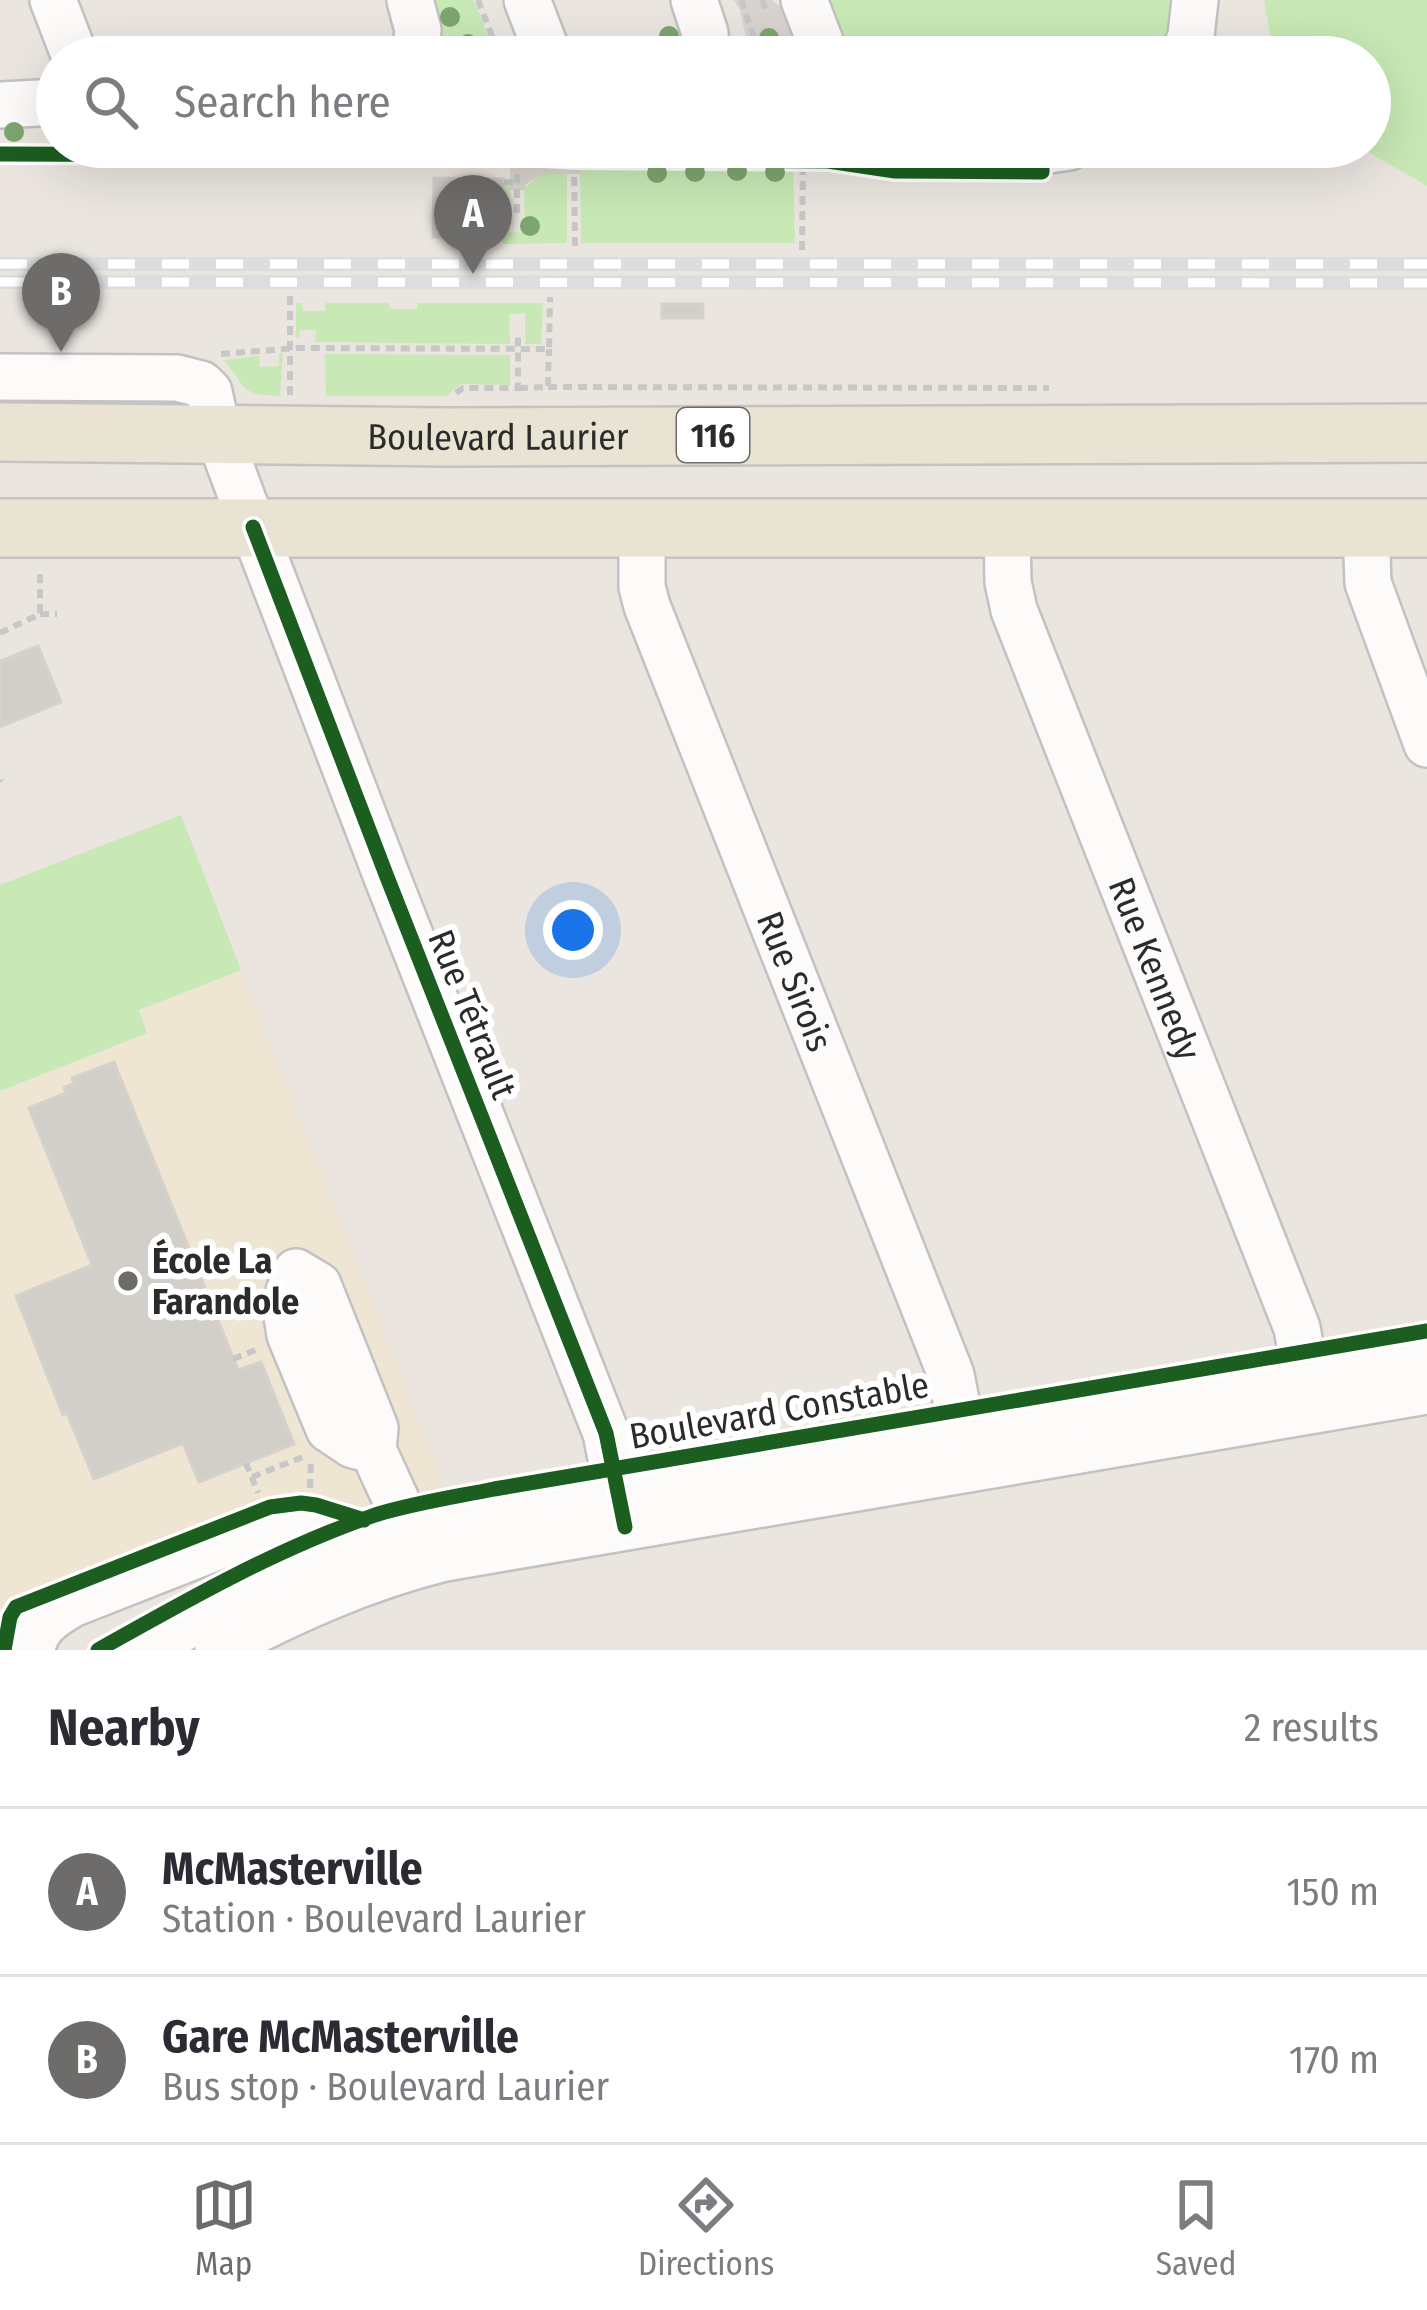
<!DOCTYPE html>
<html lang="en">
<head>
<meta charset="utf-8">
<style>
	body { margin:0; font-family:"Fira Sans Condensed",sans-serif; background:#f7f7f7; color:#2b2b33 }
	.you { position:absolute; left:573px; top:930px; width:42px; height:42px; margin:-30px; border:9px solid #fff; border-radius:50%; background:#1a73e8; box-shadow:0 0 0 18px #1a73e833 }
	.badge { display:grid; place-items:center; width:78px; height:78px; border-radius:50%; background:#6e6c6a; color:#fff; font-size:39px; font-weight:700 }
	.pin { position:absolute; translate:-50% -99px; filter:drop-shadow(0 3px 6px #0008) }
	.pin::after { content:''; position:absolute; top:63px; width:42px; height:36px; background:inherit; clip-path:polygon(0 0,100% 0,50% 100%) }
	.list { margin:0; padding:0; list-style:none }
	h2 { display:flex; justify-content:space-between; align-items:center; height:156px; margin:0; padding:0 48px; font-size:51px }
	h2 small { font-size:39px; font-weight:400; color:#7c7c81 }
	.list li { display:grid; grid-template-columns:78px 1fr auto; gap:36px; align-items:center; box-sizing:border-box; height:168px; padding:0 48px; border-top:3px solid #e1e1e2 }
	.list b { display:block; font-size:45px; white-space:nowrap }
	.list p { margin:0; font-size:39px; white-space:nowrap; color:#7c7c81 }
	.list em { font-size:39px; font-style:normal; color:#7c7c81 }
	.icon { flex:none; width:66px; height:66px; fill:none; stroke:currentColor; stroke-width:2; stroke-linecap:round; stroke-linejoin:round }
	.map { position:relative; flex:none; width:1427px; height:1650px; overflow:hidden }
	.search { position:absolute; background:#fff; box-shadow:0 12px 48px #0002; left:36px; right:36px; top:36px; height:132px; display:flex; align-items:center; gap:30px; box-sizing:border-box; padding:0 42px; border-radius:66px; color:#7c7c81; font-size:45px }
	.sheet { height:492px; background:#fff }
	nav { display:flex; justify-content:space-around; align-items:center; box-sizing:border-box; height:168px; border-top:3px solid #e1e1e2; background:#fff; font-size:33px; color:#7c7c81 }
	nav a { display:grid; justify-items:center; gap:6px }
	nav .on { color:#6e6c6a }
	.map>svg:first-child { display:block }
	.education { fill:#eee6d3 }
	.green { fill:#c8e8b5 }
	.plaza { fill:#d8d3ce }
	.building { fill:#d2cfcb; stroke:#d5d1cb; stroke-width:3 }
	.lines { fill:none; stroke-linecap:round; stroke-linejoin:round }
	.minor-casing { stroke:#c3c1c1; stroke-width:50 }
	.major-casing { stroke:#c5c3c1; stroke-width:62 }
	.path { stroke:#c8c7c7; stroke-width:6; stroke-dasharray:9 6; stroke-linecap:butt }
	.minor { stroke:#fcfbfa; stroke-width:45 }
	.major { stroke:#e8e3d2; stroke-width:57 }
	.rail-casing { stroke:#dddddf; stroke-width:14 }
	.rail { stroke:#fff; stroke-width:9; stroke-dasharray:27; stroke-linecap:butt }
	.cycleway-casing { stroke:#fff; stroke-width:22 }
	.cycleway { stroke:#1b5e20; stroke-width:15 }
	.tree { fill:#7da56e }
	.poi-dot { fill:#6e6c6a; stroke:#fff; stroke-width:4.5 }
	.labels { text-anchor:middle; stroke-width:12; stroke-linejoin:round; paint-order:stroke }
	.shield { fill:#fff; stroke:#6b6b6b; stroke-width:3 }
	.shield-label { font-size:33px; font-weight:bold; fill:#2b2b2b }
	.street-label { font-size:36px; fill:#2b2b2b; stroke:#fff }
	.poi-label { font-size:36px; font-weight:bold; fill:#2b2b2b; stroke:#fff; text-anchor:start }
</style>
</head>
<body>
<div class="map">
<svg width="1427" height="1650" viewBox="0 0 1427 1650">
	<rect width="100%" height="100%" fill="#eae5df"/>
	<path class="education" d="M241 970 447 1492 363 1513 331 1502 304 1497 269 1503 17 1601 5 1616 0 1649V1091L147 1033 139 1010Z"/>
	<path class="green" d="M427 0H474L496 57H430Z
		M826 0H1175L1169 39 1160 57H848Z
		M1264 0H1427V186L1360 147H1370V57H1279L1273 51Z
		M580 166H793L795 243H581Z
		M542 174H567V243L503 244V185H510L509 232 525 233 524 188Z
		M296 303H302L303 311H325V303H389L390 309H417L418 303H543L541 344H525V313L509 314 510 344 315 342 316 330H300L299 338H296Z
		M279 353H283L280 396C237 395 247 385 223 360L259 356 260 367 279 366Z
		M325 354 510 355V385L461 384 446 396H326Z
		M181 815 241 970 139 1010 147 1033 0 1091V885Z"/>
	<path class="plaza" d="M734 0H772L785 11 795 57H744L746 37 740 10Z
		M520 147H581L580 174H542L526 184 524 190H510V148Z"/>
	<path class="building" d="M434 178 503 179V238L433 237Z
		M662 304H703V318H662Z
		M38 646 61 702 0 727V661Z
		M114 1062 238 1370 261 1362 294 1444 199 1482 183 1443 94 1479 67 1413 63 1415 16 1296 92 1265 29 1108 66 1093 64 1088 74 1083 72 1078Z"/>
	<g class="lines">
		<defs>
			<g id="minor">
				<path d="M53 0 75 57"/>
				<path d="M410 0 418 30 415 57"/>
				<path d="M527 0 549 57"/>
				<path d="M694 0 705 33 706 57"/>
				<path d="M804 0 826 57"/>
				<path d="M1183 57 1191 36 1195 0"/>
				<path d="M0 105 57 102"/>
				<path d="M896 147 1042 151 1069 147"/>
				<path d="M0 377 177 378 201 384 209 392 218 433 253 527 387 877 606 1433 625 1527"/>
				<path id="s1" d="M642 527V587L647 606 951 1375 962 1431"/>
				<path id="s2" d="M1007 528 1008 582 1014 610 1297 1328 1311 1405"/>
				<path d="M1366 528 1368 583 1427 744"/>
				<path d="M373 1450 353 1445 329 1429 290 1335 285 1304 296 1272 318 1285 375 1428 373 1450 396 1500 405 1530"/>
				<path d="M32 1650C35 1626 53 1615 72 1604L260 1530 277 1526 308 1524 320 1526 347 1548"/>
				<path d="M144 1650 251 1590 331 1554 412 1528 670 1481 1427 1354"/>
				<path d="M218 1650C291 1611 364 1578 445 1558L1427 1391"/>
			</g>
			<g id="major">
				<path id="s3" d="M0 432 448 437 1427 433"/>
				<path d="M0 528H1427"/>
			</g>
		</defs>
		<use href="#minor" class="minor-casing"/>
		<use href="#major" class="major-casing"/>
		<path class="path" d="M478 0 500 57
			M741 0 761 57
			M762 0 767 14
			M535 147 539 156
			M574 147 575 250
			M504 182H517
			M517 213V155
			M802 250 803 147
			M221 354 296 348 549 349 550 297
			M548 387 1049 388
			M519 388 548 387 549 349
			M456 393 463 388H518V334
			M290 395V296
			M40 614H57
			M0 633 40 614V572
			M0 780 1 782
			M233 1359 258 1349
			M246 1463 258 1493
			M252 1477 308 1455
			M310 1488 311 1459"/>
		<use href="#minor" class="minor"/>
		<use href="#major" class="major"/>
		<defs>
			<path id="rail" d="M0 264H1427
				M0 282 1427 283"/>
		</defs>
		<use href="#rail" class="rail-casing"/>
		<use href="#rail" class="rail"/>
		<defs>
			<path id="cycleway" d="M0 154 264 155 301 151 473 152 574 159 828 161 895 171 1042 172V151L1069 147
				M253 527 387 877 606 1433 625 1527
				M4 1650 10 1617 16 1607 270 1507 301 1503 316 1505 364 1520
				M98 1650C187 1600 278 1548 375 1515 414 1503 455 1497 494 1489L1427 1331"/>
		</defs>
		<use href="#cycleway" class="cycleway-casing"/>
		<use href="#cycleway" class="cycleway"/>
	</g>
	<g class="tree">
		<circle cx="450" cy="17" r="10"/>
		<circle cx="669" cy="36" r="10"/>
		<circle cx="769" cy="38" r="10"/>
		<circle cx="468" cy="44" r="10"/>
		<circle cx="14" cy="132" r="10"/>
		<circle cx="737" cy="171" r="10"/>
		<circle cx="695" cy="172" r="10"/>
		<circle cx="775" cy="172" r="10"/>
		<circle cx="657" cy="173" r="10"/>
		<circle cx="530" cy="226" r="10"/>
	</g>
	<circle class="poi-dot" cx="128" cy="1281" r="12"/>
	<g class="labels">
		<rect class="shield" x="677" y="408" width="72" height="54" rx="9"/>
		<g class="shield-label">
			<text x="713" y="447">116</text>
		</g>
		<g class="street-label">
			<text dy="13" stroke="none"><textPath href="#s3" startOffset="498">Boulevard Laurier</textPath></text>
			<text dy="13" stroke="none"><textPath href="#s2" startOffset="468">Rue Kennedy</textPath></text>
			<text dy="13" stroke="none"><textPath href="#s1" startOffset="483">Rue Sirois</textPath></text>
			<text transform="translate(473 1014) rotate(68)" y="13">Rue Tétrault</text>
			<text transform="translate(779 1410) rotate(-10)" y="13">Boulevard Constable</text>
		</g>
		<g class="poi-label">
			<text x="152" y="1273">École La<tspan x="152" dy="41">Farandole</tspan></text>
		</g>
	</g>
</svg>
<div class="you"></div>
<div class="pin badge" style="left:473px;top:274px">A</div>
<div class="pin badge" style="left:61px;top:352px">B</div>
<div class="search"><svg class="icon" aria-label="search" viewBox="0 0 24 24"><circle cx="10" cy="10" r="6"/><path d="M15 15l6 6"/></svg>Search here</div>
</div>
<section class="sheet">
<h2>Nearby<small>2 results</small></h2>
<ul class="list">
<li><span class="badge">A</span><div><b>McMasterville</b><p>Station · Boulevard Laurier</p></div><em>150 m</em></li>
<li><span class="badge">B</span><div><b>Gare McMasterville</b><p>Bus stop · Boulevard Laurier</p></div><em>170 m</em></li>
</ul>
</section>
<nav>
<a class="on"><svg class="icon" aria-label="map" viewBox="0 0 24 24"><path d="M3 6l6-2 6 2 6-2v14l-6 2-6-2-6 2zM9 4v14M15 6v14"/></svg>Map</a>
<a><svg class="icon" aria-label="directions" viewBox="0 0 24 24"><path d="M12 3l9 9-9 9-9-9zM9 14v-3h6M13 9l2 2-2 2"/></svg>Directions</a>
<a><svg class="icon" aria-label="saved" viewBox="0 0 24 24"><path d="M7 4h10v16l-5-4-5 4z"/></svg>Saved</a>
</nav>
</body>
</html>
